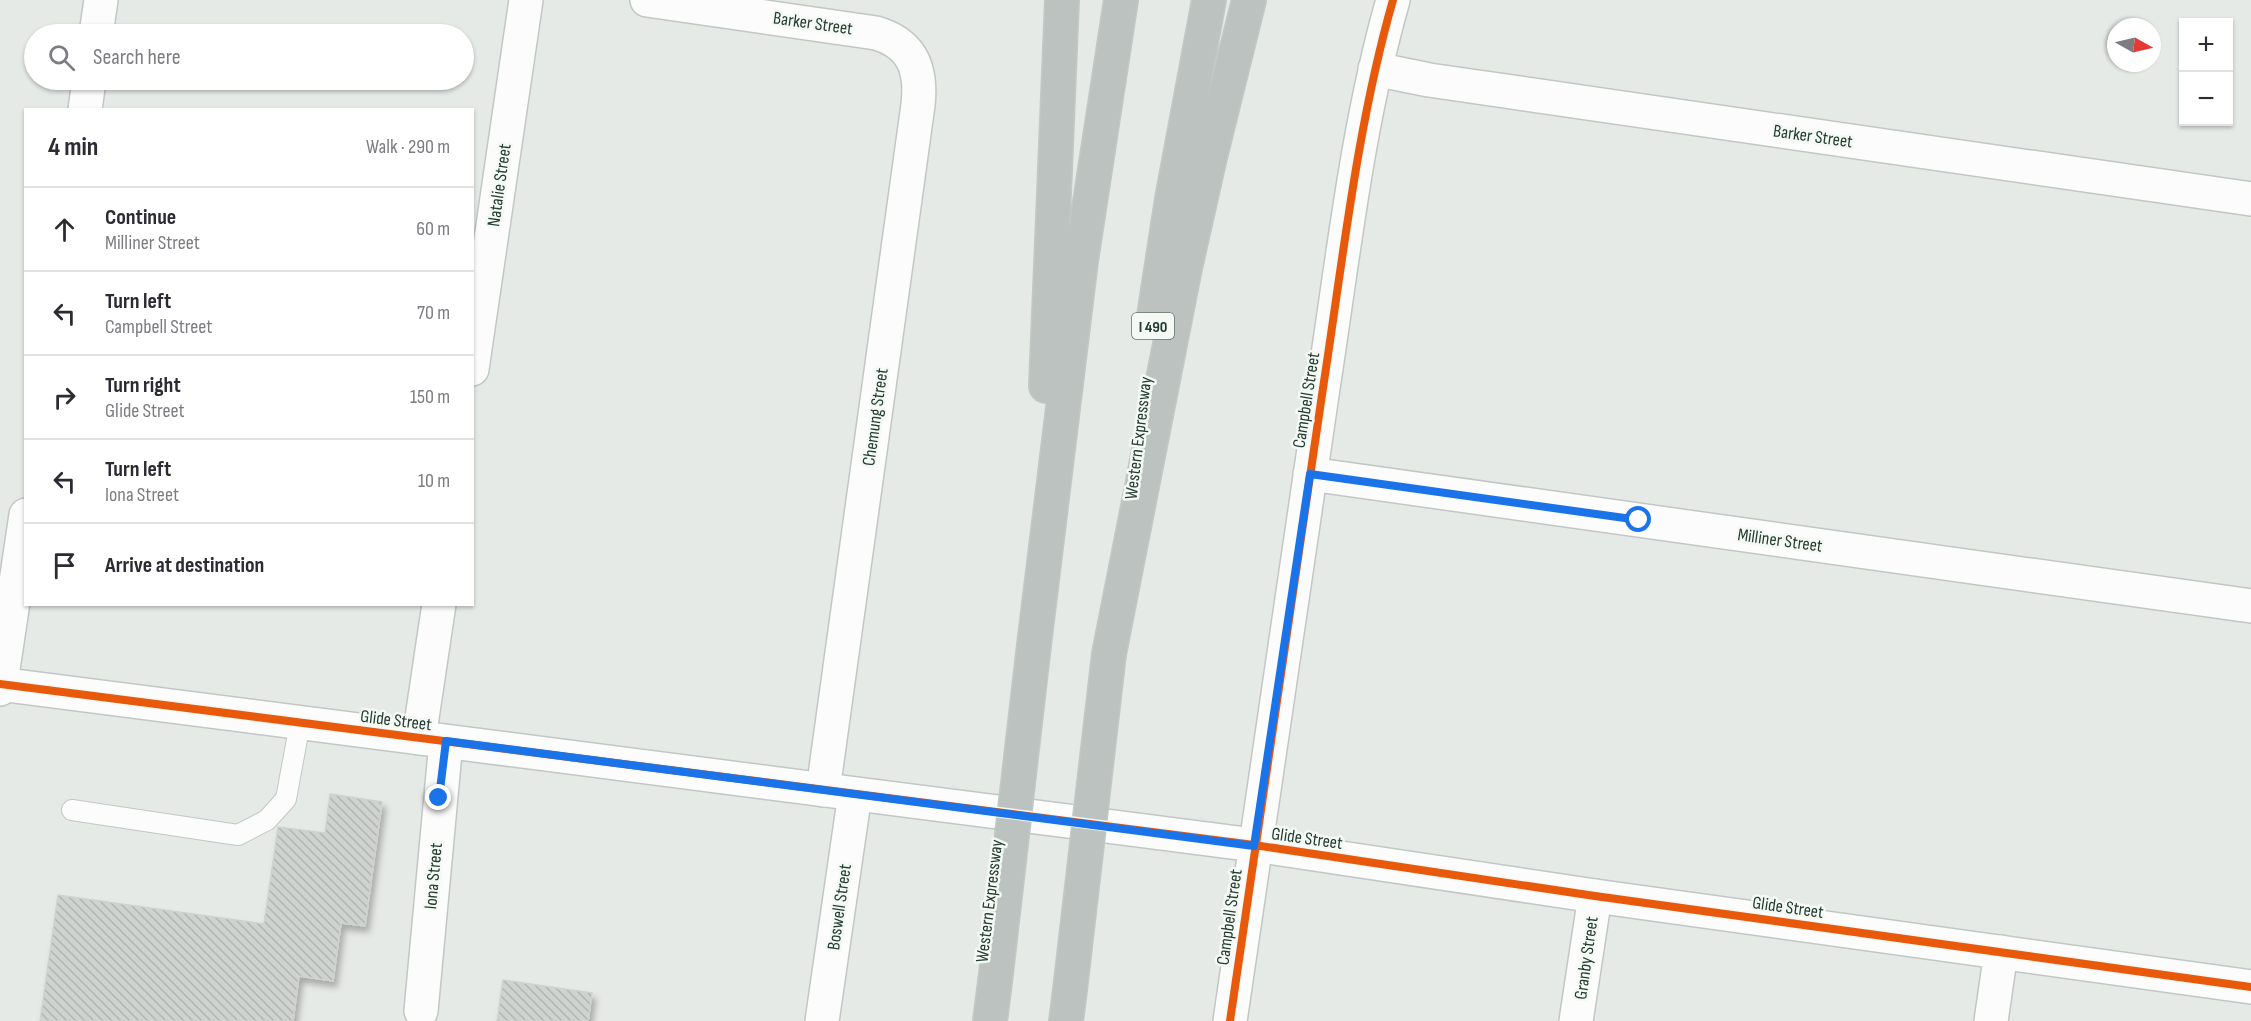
<!DOCTYPE html>
<html lang="en">
<head>
<meta charset="utf-8">
<style>
	body { margin:0; font-family:"Sofia Sans Condensed",sans-serif; background:#f2f2f3; color:#2b2b33 }
	.controls { position:absolute; right:18px; top:18px; display:grid; overflow:hidden; border-radius:0px; box-shadow:0 2px 4px #0004 }
	.controls button { width:54px; height:54px; display:grid; place-items:center; padding:0; border:0; border-bottom:2px solid #e1e1e2; background:#fff; color:#2b2b33; font:30px sans-serif }
	.compass { position:absolute; left:2107px; top:18px; width:54px; height:54px; border-radius:50%; background:#fff; box-shadow:0 2px 4px #0004; rotate:98deg }
	.stop { position:absolute; width:18px; height:18px; margin:-14px; border:4px solid #1a73e8; border-radius:50%; background:#fff }
	.stop.end { background:#1a73e8; border-color:#fff; box-shadow:0 2px 6px #0008 }
	.list { margin:0; padding:0; list-style:none }
	h2 { display:flex; justify-content:space-between; align-items:center; height:78px; margin:0; padding:0 24px; font-size:26px }
	h2 small { font-size:20px; font-weight:400; color:#7c7c81 }
	.list li { display:grid; grid-template-columns:39px 1fr auto; gap:18px; align-items:center; box-sizing:border-box; height:84px; padding:0 24px; border-top:2px solid #e1e1e2 }
	.list b { display:block; font-size:22px; white-space:nowrap }
	.list p { margin:0; font-size:20px; white-space:nowrap; color:#7c7c81 }
	.list em { font-size:20px; font-style:normal; color:#7c7c81 }
	.icon { flex:none; width:33px; height:33px; fill:none; stroke:currentColor; stroke-width:2; stroke-linecap:round; stroke-linejoin:round }
	.map { position:relative; flex:none; width:2251px; height:1021px; overflow:hidden }
	.search { position:absolute; background:#fff; box-shadow:0 2px 4px #0004; left:24px; top:24px; width:450px; height:66px; display:flex; align-items:center; gap:15px; box-sizing:border-box; padding:0 21px; border-radius:33px; color:#7c7c81; font-size:22px }
	.panel { position:absolute; background:#fff; box-shadow:0 2px 4px #0004; left:24px; top:108px; width:450px; height:498px; border-radius:0px }
	.map>svg:first-child { display:block }
	.building { fill:url(#building-back-hatch); stroke:#cfd3d0; stroke-width:1.5; filter:url(#shadow) }
	.lines { fill:none; stroke-linecap:round; stroke-linejoin:round }
	.lane-casing { stroke:#c3c7c4; stroke-width:22 }
	.street-casing { stroke:#c3c7c4; stroke-width:36 }
	.secondary-casing { stroke:#c1c7c4; stroke-width:36 }
	.highway-casing { stroke:#c2c9c5; stroke-width:36 }
	.lane { stroke:#fbfcfb; stroke-width:20 }
	.street { stroke:#fbfcfb; stroke-width:33 }
	.secondary { stroke:#fbfcfb; stroke-width:33 }
	.highway { stroke:#bcc2bf; stroke-width:33 }
	.highway-bridge-casing { stroke:#c2c9c5; stroke-width:36; stroke-linecap:butt }
	.highway-bridge { stroke:#bcc2bf; stroke-width:33 }
	.cycleway-casing { stroke:#f4f9f5; stroke-width:11 }
	.cycleway { stroke:#e8590c; stroke-width:8 }
	.route { stroke:#1a73e8; stroke-width:8 }
	.labels { text-anchor:middle; stroke-width:5; stroke-linejoin:round; paint-order:stroke }
	.shield { fill:#f4f9f5; stroke:#63756c; stroke-width:1.5 }
	.shield-label { font-size:16px; font-weight:bold; fill:#253c31 }
	.street-label { font-size:18px; fill:#253c31; stroke:#f4f9f5 }
</style>
</head>
<body>
<div class="map">
<svg width="2251" height="1021" viewBox="0 0 2251 1021">
	<defs>
		<pattern id="building-back-hatch" width="6" height="6" patternUnits="userSpaceOnUse" patternTransform="scale(1.5)"><rect width="6" height="6" fill="#ced3d0"/><path d="M-1 5l2 2M0 0l6 6M5-1l2 2" fill="none" stroke="#b1b6b3"/></pattern>
		<filter id="shadow"><feDropShadow dx="3.5" dy="6" stdDeviation="3" flood-color="#0004"/></filter>
	</defs>
	<rect width="100%" height="100%" fill="#e6eae7"/>
	<path class="building" d="M330 794 382 802 365 926 341 923 333 981 299 976 293 1021H40L58 895 264 924 278 827 325 833Z
		M503 980 592 993 588 1021H497Z"/>
	<g class="lines">
		<defs>
			<path id="lane" d="M72 810 238 835 267 820 286 799 300 723"/>
			<path id="street" d="M647 0 876 33C913 44 922 69 918 105L823 790
				M1375 69 1429 80 2251 199
				M472 369 526 0
				M1310 474 2251 606
				M419 738 439 604
				M421 1011 446 742
				M822 1021 855 794
				M1230 1021C1259 810 1290 599 1323 388 1343 259 1357 126 1393 0
				M1576 1021 1595 896
				M1991 1021 2001 952"/>
			<path id="secondary" d="M96 34 101 0
				M85 110 89 80
				M0 684 1254 845 1595 896 2251 987
				M0 689 26 515"/>
			<path id="highway" d="M1154 316 1172 199 1209 0
				M1046 386 1062 0
				M1034 645 1081 261 1121 0
				M1109 654 1185 268 1210 157 1249 0
				M990 1021 995 982
				M1066 1021 1070 990"/>
		</defs>
		<use href="#lane" class="lane-casing"/>
		<use href="#street" class="street-casing"/>
		<use href="#secondary" class="secondary-casing"/>
		<use href="#highway" class="highway-casing"/>
		<use href="#lane" class="lane"/>
		<use href="#street" class="street"/>
		<use href="#secondary" class="secondary"/>
		<use href="#highway" class="highway"/>
		<defs>
			<path id="highway-bridge" d="M995 982 1034 645
				M1070 990 1109 654"/>
		</defs>
		<use href="#highway-bridge" class="highway-bridge-casing"/>
		<use href="#highway-bridge" class="highway-bridge"/>
		<defs>
			<path id="cycleway" d="M0 684 1254 845 1595 896 2251 987
				M1230 1021C1259 810 1290 599 1323 388 1343 259 1357 126 1393 0"/>
		</defs>
		<use href="#cycleway" class="cycleway-casing"/>
		<use href="#cycleway" class="cycleway"/>
	</g>
	<g class="lines">
		<path class="route" d="M439 798 446 741 1254 846 1310 474 1639 520"/>
	</g>
	<g class="labels">
		<rect class="shield" x="1132" y="313" width="42" height="26" rx="4.5"/>
		<g class="shield-label">
			<text x="1153" y="332">I 490</text>
		</g>
		<g class="street-label">
			<text transform="translate(813 23) rotate(8)" y="6">Barker Street</text>
			<text transform="translate(1813 136) rotate(8)" y="6">Barker Street</text>
			<text transform="translate(499 185) rotate(-82)" y="6">Natalie Street</text>
			<text transform="translate(1306 400) rotate(-81)" y="6">Campbell Street</text>
			<text transform="translate(875 417) rotate(-82)" y="6">Chemung Street</text>
			<text transform="translate(1138 438) rotate(-83)" y="6">Western Expressway</text>
			<text transform="translate(1780 540) rotate(8)" y="6">Milliner Street</text>
			<text transform="translate(396 720) rotate(7)" y="6">Glide Street</text>
			<text transform="translate(1307 838) rotate(8)" y="6">Glide Street</text>
			<text transform="translate(433 876) rotate(-85)" y="6">Iona Street</text>
			<text transform="translate(989 901) rotate(-83)" y="6">Western Expressway</text>
			<text transform="translate(839 907) rotate(-82)" y="6">Boswell Street</text>
			<text transform="translate(1788 907) rotate(8)" y="6">Glide Street</text>
			<text transform="translate(1229 917) rotate(-82)" y="6">Campbell Street</text>
			<text transform="translate(1586 958) rotate(-82)" y="6">Granby Street</text>
		</g>
	</g>
</svg>
<div class="controls">
<button>+</button>
<button>−</button>
</div>
<svg class="compass" viewBox="-18 -18 36 36"><path d="M0-13l5 13h-10z" fill="#e53935"/><path d="M0 13l5-13h-10z" fill="#7c7c81"/></svg>
<div class="stop" style="left:1639px;top:520px"></div>
<div class="stop end" style="left:439px;top:798px"></div>
<div class="search"><svg class="icon" aria-label="search" viewBox="0 0 24 24"><circle cx="10" cy="10" r="6"/><path d="M15 15l6 6"/></svg>Search here</div>
<section class="panel">
<h2>4 min<small>Walk · 290 m</small></h2>
<ul class="list">
<li><svg class="icon" aria-label="ahead" viewBox="0 0 24 24"><path d="M12 20V5M6 11l6-6 6 6"/></svg><div><b>Continue</b><p>Milliner Street</p></div><em>60 m</em></li>
<li><svg class="icon" aria-label="left" viewBox="0 0 24 24"><path d="M17 20v-9H6M10 6l-5 5 5 5"/></svg><div><b>Turn left</b><p>Campbell Street</p></div><em>70 m</em></li>
<li><svg class="icon" aria-label="right" viewBox="0 0 24 24"><path d="M7 20v-9h11M14 6l5 5-5 5"/></svg><div><b>Turn right</b><p>Glide Street</p></div><em>150 m</em></li>
<li><svg class="icon" aria-label="left" viewBox="0 0 24 24"><path d="M17 20v-9H6M10 6l-5 5 5 5"/></svg><div><b>Turn left</b><p>Iona Street</p></div><em>10 m</em></li>
<li><svg class="icon" aria-label="arrive" viewBox="0 0 24 24"><path d="M6 21V4h12l-3 4 3 4H6"/></svg><div><b>Arrive at destination</b></div></li>
</ul>
</section>
</div>
</body>
</html>
